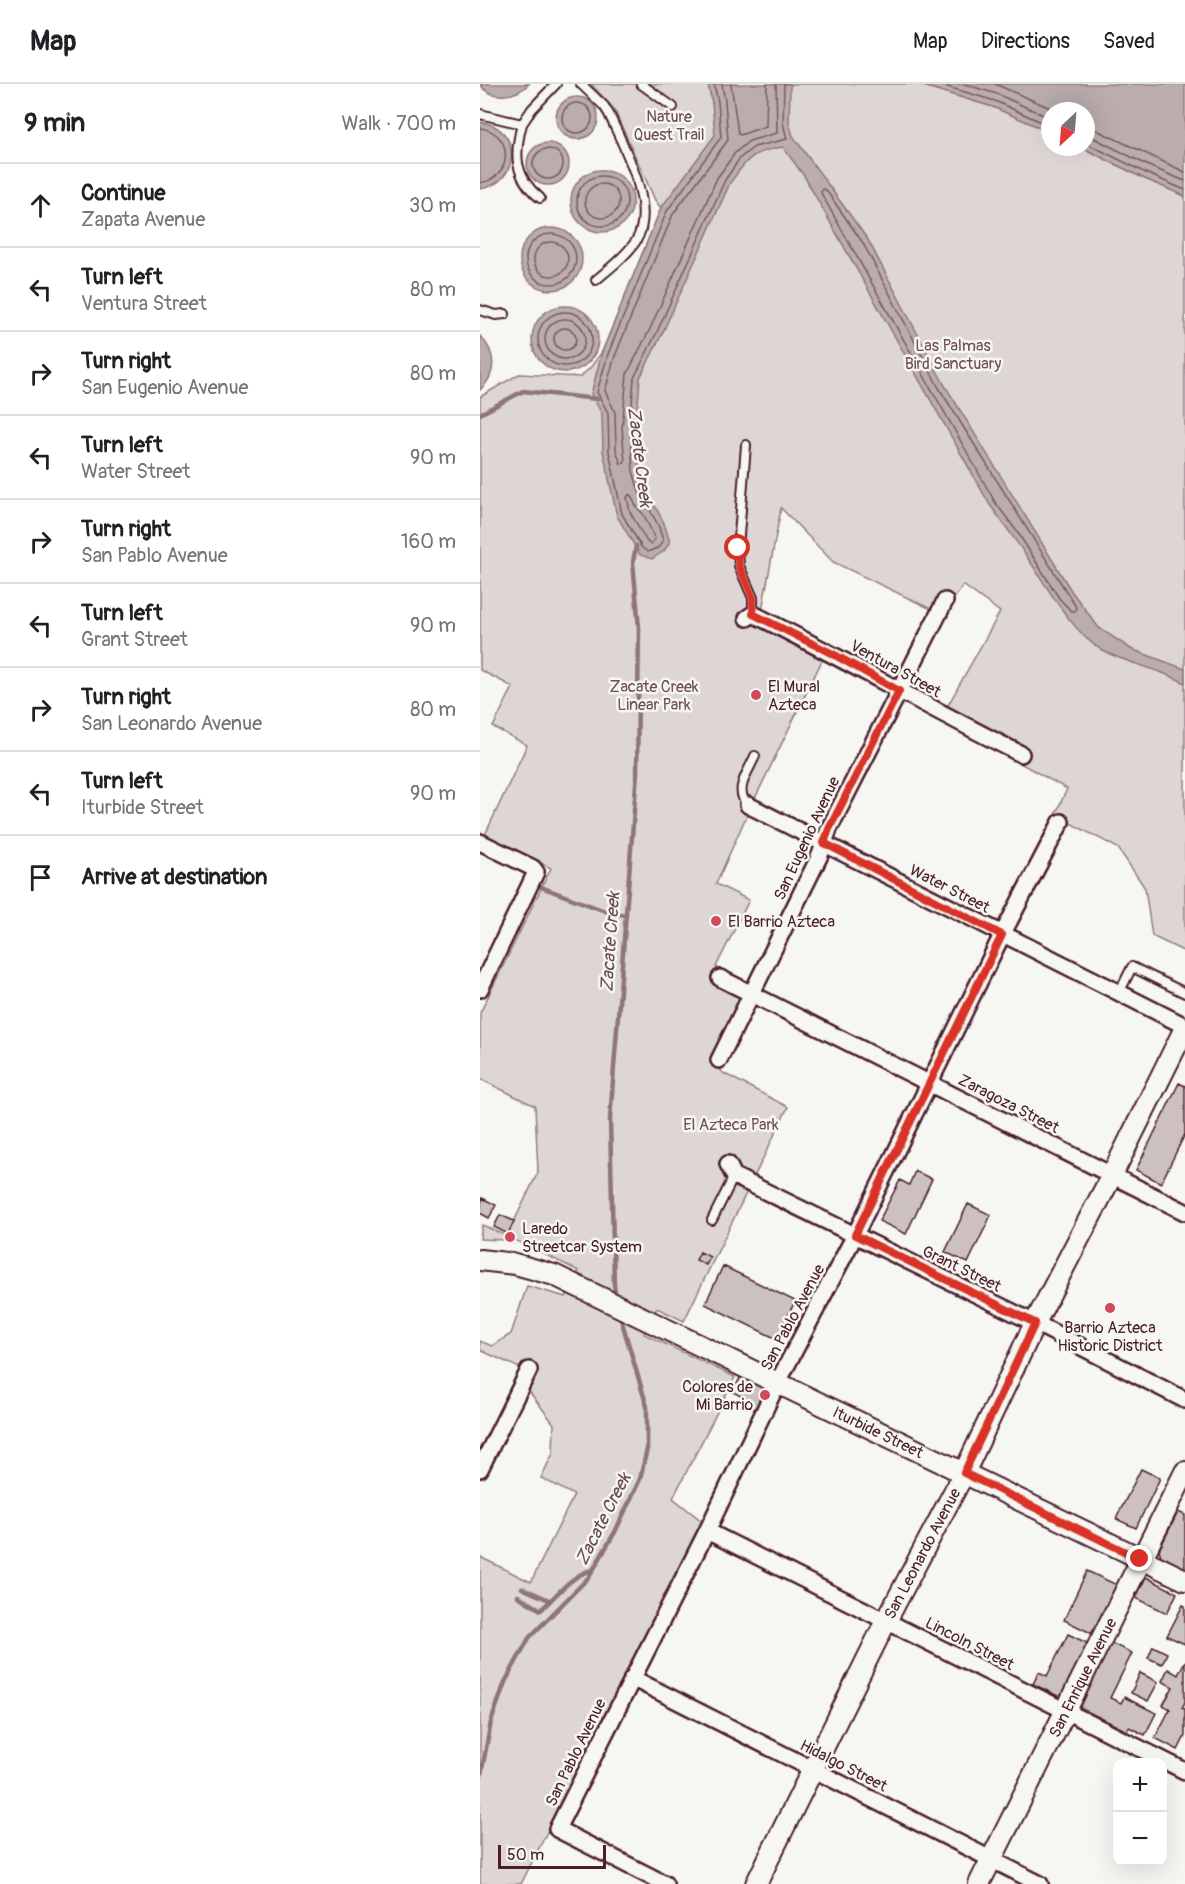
<!DOCTYPE html>
<html lang="en">
<head>
<meta charset="utf-8">
<style>
	body { margin:0; font-family:Pangolin,sans-serif; background:#f6f6f6; color:#202124 }
	.controls { position:absolute; right:18px; bottom:18px; display:grid; overflow:hidden; border-radius:12px; box-shadow:0 6px 24px #0002 }
	.controls button { width:54px; height:54px; display:grid; place-items:center; padding:0; border:0; border-bottom:2px solid #e0e0e0; background:#fff; color:#202124; font:30px sans-serif }
	.compass { position:absolute; left:561px; top:18px; width:54px; height:54px; border-radius:50%; background:#fff; box-shadow:0 6px 24px #0002; rotate:206deg }
	.scale { position:absolute; left:18px; bottom:15px; width:108px; box-sizing:border-box; padding-left:6px; border:3px solid #4a1f2b; border-top:0; font-size:16px; line-height:21px; white-space:nowrap; color:#4a1f2b; -webkit-text-stroke:4px #f6f6f2; paint-order:stroke }
	.stop { position:absolute; width:18px; height:18px; margin:-14px; border:4px solid #d93025; border-radius:50%; background:#fff }
	.stop.end { background:#d93025; border-color:#fff; box-shadow:0 2px 6px #0008 }
	.list { margin:0; padding:0; list-style:none }
	h2 { display:flex; justify-content:space-between; align-items:center; height:78px; margin:0; padding:0 24px; font-size:26px }
	h2 small { font-size:20px; font-weight:400; color:#757577 }
	.list li { display:grid; grid-template-columns:39px 1fr auto; gap:18px; align-items:center; box-sizing:border-box; height:84px; padding:0 24px; border-top:2px solid #e0e0e0 }
	.list b { display:block; font-size:22px; white-space:nowrap }
	.list p { margin:0; font-size:20px; white-space:nowrap; color:#757577 }
	.list em { font-size:20px; font-style:normal; color:#757577 }
	.icon { flex:none; width:33px; height:33px; fill:none; stroke:currentColor; stroke-width:2; stroke-linecap:round; stroke-linejoin:round }
	.map { position:relative; flex:none; width:705px; height:1800px; overflow:hidden }
	header { display:flex; align-items:center; gap:36px; box-sizing:border-box; height:84px; padding:0 30px; background:#fff; border-bottom:2px solid #e0e0e0 }
	header strong { font-size:28px }
	nav { display:flex; gap:33px; margin-inline-start:auto; font-size:21px }
	main { display:flex }
	aside { flex:1; background:#fff }
	.map>svg:first-child { display:block }
	.green { fill:#ddd6d5; stroke:#947a80; stroke-width:1.5 }
	.water { fill:#bbadae; stroke:#8e747a; stroke-width:1.5 }
	.lines { fill:none; stroke-linecap:round; stroke-linejoin:round }
	.shore { stroke:#77585f; stroke-width:1.5 }
	.stream { stroke:#8e747a; stroke-width:4.5 }
	.building { fill:#ccc1c0; stroke:#4a1f2b; stroke-width:1.5 }
	.service-casing { stroke:#4a1f2b; stroke-width:12 }
	.minor-casing { stroke:#4a1f2b; stroke-width:20 }
	.tertiary-casing { stroke:#4a1f2b; stroke-width:24 }
	.service { stroke:#f6f6f2; stroke-width:8 }
	.minor { stroke:#f6f6f2; stroke-width:15 }
	.tertiary { stroke:#f6f6f2; stroke-width:20 }
	.route { stroke:#d93025; stroke-width:8 }
	.poi-dot { fill:#d1495b; stroke:#f6f6f2; stroke-width:2 }
	.labels { text-anchor:middle; stroke-width:5; stroke-linejoin:round; paint-order:stroke }
	.park-label { font-size:16px; fill:#6f4d56; stroke:#f6f6f2 }
	.street-label { font-size:16px; fill:#4a1f2b; stroke:#f6f6f2 }
	.poi-label { font-size:16px; fill:#4a1f2b; stroke:#f6f6f2; text-anchor:start }
	.water-label { font-size:18px; font-style:italic; fill:#6c4a52; stroke:#f6f6f2 }
</style>
</head>
<body>
<header>
<strong>Map</strong>
<nav><a>Map</a><a>Directions</a><a>Saved</a></nav>
</header>
<main>
<aside>
<h2>9 min<small>Walk · 700 m</small></h2>
<ul class="list">
<li><svg class="icon" aria-label="ahead" viewBox="0 0 24 24"><path d="M12 20V5M6 11l6-6 6 6"/></svg><div><b>Continue</b><p>Zapata Avenue</p></div><em>30 m</em></li>
<li><svg class="icon" aria-label="left" viewBox="0 0 24 24"><path d="M17 20v-9H6M10 6l-5 5 5 5"/></svg><div><b>Turn left</b><p>Ventura Street</p></div><em>80 m</em></li>
<li><svg class="icon" aria-label="right" viewBox="0 0 24 24"><path d="M7 20v-9h11M14 6l5 5-5 5"/></svg><div><b>Turn right</b><p>San Eugenio Avenue</p></div><em>80 m</em></li>
<li><svg class="icon" aria-label="left" viewBox="0 0 24 24"><path d="M17 20v-9H6M10 6l-5 5 5 5"/></svg><div><b>Turn left</b><p>Water Street</p></div><em>90 m</em></li>
<li><svg class="icon" aria-label="right" viewBox="0 0 24 24"><path d="M7 20v-9h11M14 6l5 5-5 5"/></svg><div><b>Turn right</b><p>San Pablo Avenue</p></div><em>160 m</em></li>
<li><svg class="icon" aria-label="left" viewBox="0 0 24 24"><path d="M17 20v-9H6M10 6l-5 5 5 5"/></svg><div><b>Turn left</b><p>Grant Street</p></div><em>90 m</em></li>
<li><svg class="icon" aria-label="right" viewBox="0 0 24 24"><path d="M7 20v-9h11M14 6l5 5-5 5"/></svg><div><b>Turn right</b><p>San Leonardo Avenue</p></div><em>80 m</em></li>
<li><svg class="icon" aria-label="left" viewBox="0 0 24 24"><path d="M17 20v-9H6M10 6l-5 5 5 5"/></svg><div><b>Turn left</b><p>Iturbide Street</p></div><em>90 m</em></li>
<li><svg class="icon" aria-label="arrive" viewBox="0 0 24 24"><path d="M6 21V4h12l-3 4 3 4H6"/></svg><div><b>Arrive at destination</b></div></li>
</ul>
</aside>
<div class="map">
<svg width="705" height="1800" viewBox="0 0 705 1800">
	<rect width="100%" height="100%" fill="#f6f6f2"/>
	<filter id="ink" filterUnits="userSpaceOnUse"><feTurbulence type="fractalNoise" baseFrequency=".0167" numOctaves="2"/><feDisplacementMap in="SourceGraphic" scale="12" xChannelSelector="R" yChannelSelector="G"/><feConvolveMatrix kernelMatrix="1 2 1 2 8 2 1 2 1" color-interpolation-filters="sRGB"/></filter>
	<g filter="url(#ink)">
		<path class="green" d="M111 0H228L232 18 236 51 301 0H437L513 23 570 48V63H601L665 95 705 112V868L672 852 665 804 638 764 575 731 587 705 538 678 544 666 467 623 520 528 483 501 473 516 461 510 453 526 353 478 301 424 282 526 349 562 266 733 236 800 269 816 236 883 243 887 237 899 263 912 233 976 243 989 308 1023 204 1237 177 1224 164 1250 255 1293 193 1414 223 1438 41 1800H0V1473L51 1498 94 1411 61 1394 73 1369 74 1340 48 1306 55 1291 0 1266V1257L12 1262 31 1250 47 1202 86 1213 99 1187 27 1152 25 1156 0 1155 2 1141 27 1152 58 1088 55 1022 0 995V929L71 784 5 751 47 661 13 643 33 603 0 586V313L39 290 100 293 110 284 122 268 181 124 175 116 134 25Z"/>
		<path class="water" d="M0 0H49C36 13 10 17 0 0Z
			M228 0H311L310 3 309 39 313 52 388 156 464 300 592 508 619 544 651 565 705 585V599C678 584 649 580 623 567 595 551 570 508 553 482 539 461 525 441 510 421L324 92 303 63C271 68 268 74 250 99L182 250 160 294 156 345 159 385 167 415 175 422 184 439 190 458 184 467 172 475 160 471 137 432 123 367 122 330 111 310 122 268 181 124 235 51 232 18Z
			M437 0H705V112L665 95 601 63H606V27H570V48L513 23Z
			M76 34a21 21 0 1 1 42 0a21 21 0 1 1-42 0Z
			M0 38C42 42 42 99 0 105Z
			M47 80a21 21 0 1 1 42 0a21 21 0 1 1-42 0Z
			M91 117a31 31 0 1 1 62 0a31 31 0 1 1-62 0Z
			M40 175a31 31 0 1 1 62 0a31 31 0 1 1-62 0Z
			M52 255a33 33 0 1 1 66 0a33 33 0 1 1-66 0Z
			M0 252C17 269 17 290 0 306Z"/>
		<g class="lines">
			<path class="shore" d="M234 0 238 18 241 53 187 127 128 270 117 308 128 329 129 367 142 430 162 464 168 468 179 463 183 456 178 441 170 426 162 417 153 387 150 345 154 294 177 248 245 96 260 74 274 63 307 55 303 39 304 0
				M242 0 245 17 248 56 193 130 135 272 125 307 135 328 136 366 141 380 145 378 142 344 147 290 170 245 237 94 255 69 269 57 297 49 296 0
				M251 0 258 49 260 51 286 42 287 0
				M458 0 515 17 570 42
				M484 0 517 10 570 34
				M515 0 577 27
				M82 34a15 15 0 1 1 30 0a15 15 0 1 1-30 0Z
				M606 41 705 88
				M0 44C34 48 34 94 0 99
				M606 50 671 83 705 97
				M606 59 668 90 705 106
				M53 80a15 15 0 1 1 30 0a15 15 0 1 1-30 0Z
				M97 117a25 25 0 1 1 50 0a25 25 0 1 1-50 0Z
				M105 117a17 17 0 1 1 34 0a17 17 0 1 1-34 0Z
				M342 105 346 106 383 159 459 304 596 523 595 527H591L579 514 538 449 515 418 341 109Z
				M46 175a25 25 0 1 1 50 0a25 25 0 1 1-50 0Z
				M54 175a17 17 0 1 1 34 0a17 17 0 1 1-34 0Z
				M58 255a27 27 0 1 1 54 0a27 27 0 1 1-54 0Z
				M65 255a20 20 0 1 1 40 0a20 20 0 1 1-40 0Z
				M74 255a11 11 0 1 1 22 0a11 11 0 1 1-22 0Z
				M150 410 156 422 164 431 175 455 171 460 167 458 150 428 147 413Z"/>
			<path class="stream" d="M0 330 43 307 117 315
				M61 803 125 827 145 831
				M136 1214 134 1201 130 1035 157 688 159 544 153 478 156 462
				M42 1504 69 1516
				M38 1512 61 1526C76 1512 91 1491 112 1486
				M0 1696 11 1638 25 1598 49 1554 109 1493 135 1448 160 1395 167 1365V1323L139 1228"/>
		</g>
		<path class="building" d="M699 999 705 1002V1050L681 1099 656 1086Z
			M435 1087 452 1095 426 1150 399 1137 420 1096 429 1101Z
			M2 1114 16 1121 9 1134 0 1129Z
			M488 1120 511 1131 488 1179 465 1168Z
			M20 1131 34 1137 28 1150 14 1143Z
			M220 1168 230 1173 226 1181 216 1176Z
			M243 1182 315 1217 297 1255 225 1220Z
			M261 1292 289 1306 278 1328 268 1322 270 1317 253 1308Z
			M661 1385 680 1394 656 1444 636 1435Z
			M698 1428 705 1431V1484L681 1472 679 1466Z
			M607 1487 637 1501 613 1550 584 1536Z
			M666 1493 697 1509 687 1529 656 1514Z
			M703 1521 705 1522V1560L687 1552Z
			M588 1550 609 1560 582 1614 553 1600 559 1588 567 1592Z
			M631 1559 652 1569 630 1614 641 1619 644 1613 676 1629 665 1651 649 1643 647 1647 600 1624Z
			M673 1562 687 1569 682 1580 668 1574Z
			M705 1577V1618L702 1624 705 1625V1652L698 1666 675 1654 690 1625 683 1621 693 1603 682 1597 688 1585 698 1591Z
			M660 1589 678 1598 668 1617 651 1609Z"/>
		<g class="lines">
			<defs>
				<path id="service" d="M101 0 124 22 129 30C144 64 177 122 156 157 146 172 130 184 116 196
					M161 0 193 23
					M0 30 42 40 52 25 76 0
					M42 40C34 70 34 93 60 114
					M0 226 16 231 25 230
					M266 361 258 464 259 482 273 514V530
					M268 721C253 706 268 689 275 672
					M639 909 652 883 705 909
					M232 1136 254 1092"/>
				<path id="minor" d="M267 534 273 530C364 575 451 625 541 670
					M268 721 705 942
					M0 758 53 784 56 788 0 905
					M240 894 705 1128
					M239 976 340 771 349 745 465 517
					M248 1080 254 1092 555 1239 705 1316
					M0 1385 49 1286
					M227 1447 705 1687
					M152 1594 560 1800
					M185 1800 77 1745 227 1447 298 1298 375 1151 522 851 581 738"/>
				<g id="tertiary">
					<path id="s1" d="M0 1176 35 1180 74 1191 705 1496"/>
					<path id="s2" d="M276 1800 406 1537 484 1389 555 1239 632 1091 705 944"/>
					<path id="s3" d="M499 1800 705 1388"/>
				</g>
			</defs>
			<use href="#service" class="service-casing"/>
			<use href="#minor" class="minor-casing"/>
			<use href="#tertiary" class="tertiary-casing"/>
			<use href="#service" class="service"/>
			<use href="#minor" class="minor"/>
			<use href="#tertiary" class="tertiary"/>
		</g>
	</g>
	<g class="lines" filter="url(#ink)">
		<path class="route" d="M258 464 259 482 273 514V530L353 570 419 607 349 745 344 759 522 851 375 1151 555 1239 484 1389 660 1475"/>
	</g>
	<g class="poi-dot">
		<circle cx="276" cy="611" r="6"/>
		<circle cx="236" cy="837" r="6"/>
		<circle cx="30" cy="1153" r="6"/>
		<circle cx="630" cy="1224" r="6"/>
		<circle cx="285" cy="1311" r="6"/>
	</g>
	<g class="labels">
		<g class="park-label">
			<text x="189" y="38">Nature<tspan x="189" dy="18">Quest Trail</tspan></text>
			<text x="473" y="267">Las Palmas<tspan x="473" dy="18">Bird Sanctuary</tspan></text>
			<text x="174" y="608">Zacate Creek<tspan x="174" dy="18">Linear Park</tspan></text>
			<text x="251" y="1046">El Azteca Park</text>
		</g>
		<g class="street-label">
			<text transform="translate(416 584) rotate(29)" y="6">Ventura Street</text>
			<text transform="translate(326 754) rotate(-65)" y="6">San Eugenio Avenue</text>
			<text transform="translate(470 804) rotate(27)" y="6">Water Street</text>
			<text transform="translate(529 1019) rotate(27)" y="6">Zaragoza Street</text>
			<text transform="translate(482 1184) rotate(26)" y="6">Grant Street</text>
			<text transform="translate(312 1233) rotate(-62)" y="6">San Pablo Avenue</text>
			<text dy="6" stroke="none"><textPath href="#s1" startOffset="436">Iturbide Street</textPath></text>
			<text dy="6" stroke="none"><textPath href="#s2" startOffset="370">San Leonardo Avenue</textPath></text>
			<text transform="translate(490 1559) rotate(27)" y="6">Lincoln Street</text>
			<text dy="6" stroke="none"><textPath href="#s3" startOffset="231">San Enrique Avenue</textPath></text>
			<text transform="translate(95 1668) rotate(-64)" y="6">San Pablo Avenue</text>
			<text transform="translate(364 1681) rotate(27)" y="6">Hidalgo Street</text>
		</g>
		<g class="poi-label">
			<text x="288" y="608">El Mural<tspan x="288" dy="18">Azteca</tspan></text>
			<text x="248" y="843">El Barrio Azteca</text>
			<text x="42" y="1150">Laredo<tspan x="42" dy="18">Streetcar System</tspan></text>
			<text x="630" y="1249" text-anchor="middle">Barrio Azteca<tspan x="630" dy="18">Historic District</tspan></text>
			<text x="273" y="1308" text-anchor="end">Colores de<tspan x="273" dy="18">Mi Barrio</tspan></text>
		</g>
		<g class="water-label">
			<text transform="translate(160 373) rotate(83)" y="6">Zacate Creek</text>
			<text transform="translate(130 858) rotate(-86)" y="6">Zacate Creek</text>
			<text transform="translate(123 1435) rotate(-63)" y="6">Zacate Creek</text>
		</g>
	</g>
</svg>
<div class="controls">
<button>+</button>
<button>−</button>
</div>
<svg class="compass" viewBox="-18 -18 36 36"><path d="M0-13l5 13h-10z" fill="#e53935"/><path d="M0 13l5-13h-10z" fill="#757577"/></svg>
<div class="scale">50 m</div>
<div class="stop" style="left:258px;top:464px"></div>
<div class="stop end" style="left:660px;top:1475px"></div>
</div>
</main>
</body>
</html>
